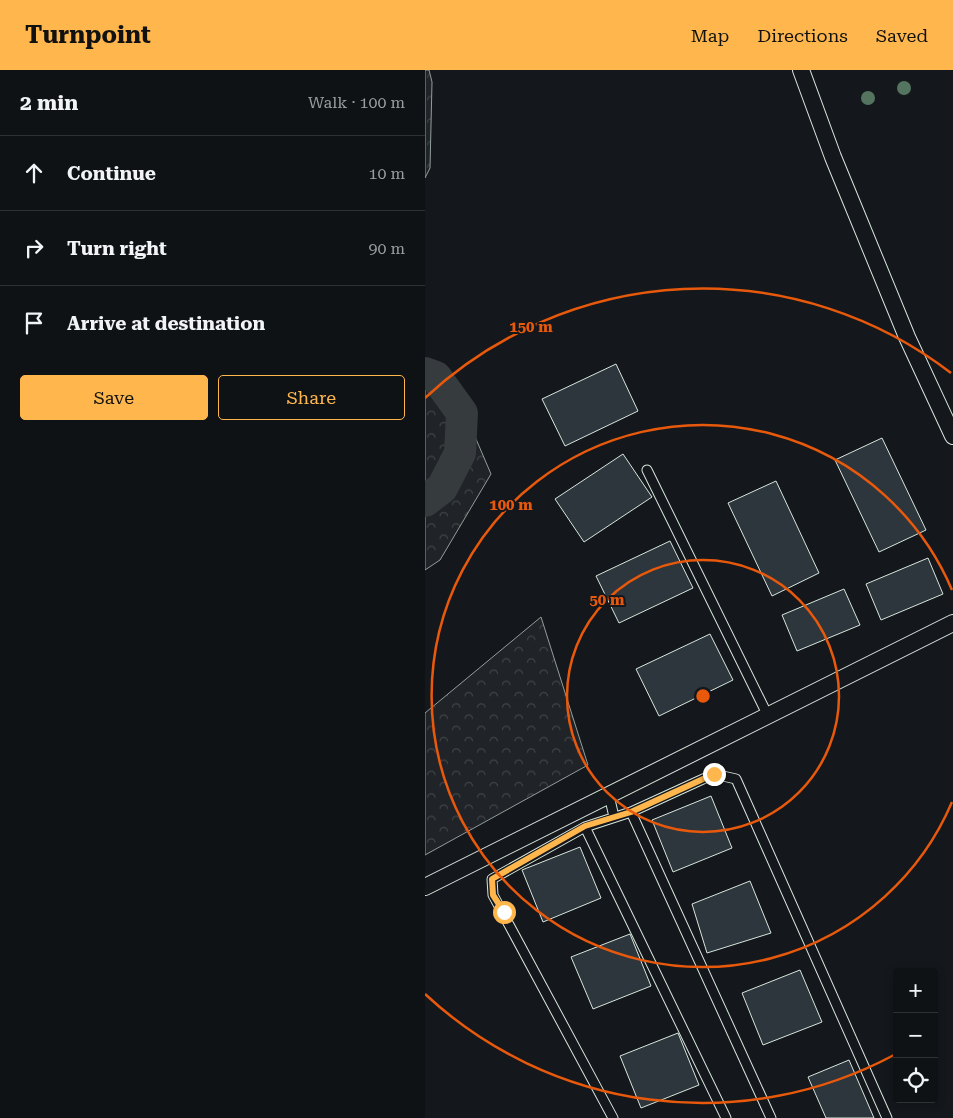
<!DOCTYPE html>
<html lang="en">
<head>
<meta charset="utf-8">
<style>
	body { margin:0; font-family:"Roboto Serif",serif; background:#1d2022; color:#f1f3f6 }
	.controls { position:absolute; right:15px; bottom:15px; display:grid; overflow:hidden; border-radius:5px; box-shadow:0 2px 8px #0003 }
	.controls button { width:45px; height:45px; display:grid; place-items:center; padding:0; border:0; border-bottom:1px solid #2f3234; background:#0f1215; color:#f1f3f6; font:25px sans-serif }
	.stop { position:absolute; width:15px; height:15px; margin:-11px; border:4px solid #ffb74d; border-radius:50%; background:#fff }
	.stop.end { background:#ffb74d; border-color:#fff; box-shadow:0 1px 5px #0008 }
	.list { margin:0; padding:0; list-style:none }
	h2 { display:flex; justify-content:space-between; align-items:center; height:65px; margin:0; padding:0 20px; font-size:21px }
	h2 small { font-size:16px; font-weight:400; color:#9b9ea0 }
	.list li { display:grid; grid-template-columns:32px 1fr auto; gap:15px; align-items:center; box-sizing:border-box; height:75px; padding:0 20px; border-top:1px solid #2f3234 }
	.list b { display:block; font-size:19px; white-space:nowrap }
	.list em { font-size:16px; font-style:normal; color:#9b9ea0 }
	.actions { display:flex; gap:10px; padding:15px 20px }
	.actions a { flex:1; padding:11px 0; border:1px solid #ffb74d; border-radius:5px; text-align:center; font-size:18px; color:#ffb74d }
	.actions .main { background:#ffb74d; color:#111 }
	.icon { flex:none; width:28px; height:28px; fill:none; stroke:currentColor; stroke-width:2; stroke-linecap:round; stroke-linejoin:round }
	.map { position:relative; flex:none; width:528px; height:1048px; overflow:hidden }
	header { display:flex; align-items:center; gap:30px; box-sizing:border-box; height:70px; padding:0 25px; background:#ffb74d; color:#111 }
	header strong { font-size:24px }
	nav { display:flex; gap:28px; margin-inline-start:auto; font-size:18px }
	main { display:flex }
	aside { flex:1; background:#0f1215 }
	.map>svg:first-child { display:block }
	.forest { fill:url(#forest-crowns); stroke:#939e99 }
	.lines { fill:none; stroke-linecap:round; stroke-linejoin:round }
	.river { stroke:#363b3e; stroke-width:32 }
	.building { fill:#2c363c; stroke:#d8e6dc }
	.service-casing { stroke:#d8e6dc; stroke-width:11 }
	.minor-casing { stroke:#d8e6dc; stroke-width:18 }
	.service { stroke:#14181c; stroke-width:9 }
	.minor { stroke:#14181c; stroke-width:16 }
	.tree { fill:#55745f }
	.route { stroke:#ffb74d; stroke-width:6 }
	.ring { fill:none; stroke:#e8590c; stroke-width:2.5 }
	.centre { fill:#e8590c; stroke:#14181c; stroke-width:2.5 }
	.ring-label { font-size:15px; text-anchor:middle; font-weight:bold; fill:#e8590c; stroke:#14181c; stroke-width:4; stroke-linejoin:round; paint-order:stroke }
</style>
</head>
<body>
<header>
<strong>Turnpoint</strong>
<nav><a>Map</a><a>Directions</a><a>Saved</a></nav>
</header>
<main>
<aside>
<h2>2 min<small>Walk · 100 m</small></h2>
<ul class="list">
<li><svg class="icon" aria-label="ahead" viewBox="0 0 24 24"><path d="M12 20V5M6 11l6-6 6 6"/></svg><div><b>Continue</b></div><em>10 m</em></li>
<li><svg class="icon" aria-label="right" viewBox="0 0 24 24"><path d="M7 20v-9h11M14 6l5 5-5 5"/></svg><div><b>Turn right</b></div><em>90 m</em></li>
<li><svg class="icon" aria-label="arrive" viewBox="0 0 24 24"><path d="M6 21V4h12l-3 4 3 4H6"/></svg><div><b>Arrive at destination</b></div></li>
</ul>
<div class="actions"><a class="main">Save</a><a>Share</a></div>
</aside>
<div class="map">
<svg width="528" height="1048" viewBox="0 0 528 1048">
	<defs>
		<pattern id="forest-crowns" width="20" height="18" patternUnits="userSpaceOnUse" patternTransform="scale(1.25)"><rect width="20" height="18" fill="#202428"/><path d="M2 6a3 3 0 1 1 6 0M12 15a3 3 0 1 1 6 0" fill="none" stroke="#404447"/></pattern>
	</defs>
	<rect width="100%" height="100%" fill="#14181c"/>
	<path class="forest" d="M0 0H4L7 12 5 98 0 108Z
		M0 288 24 306 66 404 15 490 0 500Z
		M116 547 163 695 0 785V643Z"/>
	<g class="lines">
		<path class="river" d="M0 303 11 307 37 343 35 383 17 418 0 431"/>
	</g>
	<path class="building" d="M191 294 213 341 140 376 117 329Z
		M457 368 501 460 454 482 410 390Z
		M198 384 227 427 159 472 130 429Z
		M351 411 394 503 347 526 303 433Z
		M245 471 268 518 194 553 171 506Z
		M503 488 518 524 456 550 441 514Z
		M419 519 435 555 372 581 357 545Z
		M285 564 308 610 234 646 211 599Z
		M286 726 307 778 248 802 227 750Z
		M155 777 176 828 118 852 97 800Z
		M325 811 346 863 282 883 267 834Z
		M205 864 226 916 168 939 146 887Z
		M375 900 397 952 338 975 317 923Z
		M253 963 274 1015 216 1038 195 986Z
		M424 990 449 1048H401L383 1007Z"/>
	<g class="lines">
		<defs>
			<path id="service" d="M222 400 343 646
				M184 725 189 747
				M206 742 346 1048
				M160 757 301 1048
				M188 1048 68 825 67 809 160 757 206 742 289 704 311 709 462 1048"/>
			<path id="minor" d="M376 0 408 87 482 267 528 366
				M0 817 528 553"/>
		</defs>
		<use href="#service" class="service-casing"/>
		<use href="#minor" class="minor-casing"/>
		<use href="#service" class="service"/>
		<use href="#minor" class="minor"/>
	</g>
	<g class="tree">
		<circle cx="479" cy="18" r="7"/>
		<circle cx="443" cy="28" r="7"/>
	</g>
	<g class="lines">
		<path class="route" d="M79 842 68 825 67 809 160 756 206 742 289 704"/>
	</g>
	<g class="ring">
		<circle cx="278" cy="626" r="136"/>
		<path d="M527 732A271 271 0 1 1 527 520"/>
		<path d="M469 985A407 407 0 0 1 0 924M0 328A407 407 0 0 1 526 303"/>
	</g>
	<circle cx="278" cy="626" r="8" class="centre"/>
	<g class="ring-label">
		<text x="106" y="262">150 m</text>
		<text x="86" y="440">100 m</text>
		<text x="182" y="535">50 m</text>
	</g>
</svg>
<div class="controls">
<button>+</button>
<button>−</button>
<button><svg class="icon" aria-label="locate" viewBox="0 0 24 24"><circle cx="12" cy="12" r="6"/><path d="M12 2v4M12 18v4M2 12h4M18 12h4"/></svg></button>
</div>
<div class="stop" style="left:79px;top:842px"></div>
<div class="stop end" style="left:289px;top:704px"></div>
</div>
</main>
</body>
</html>
